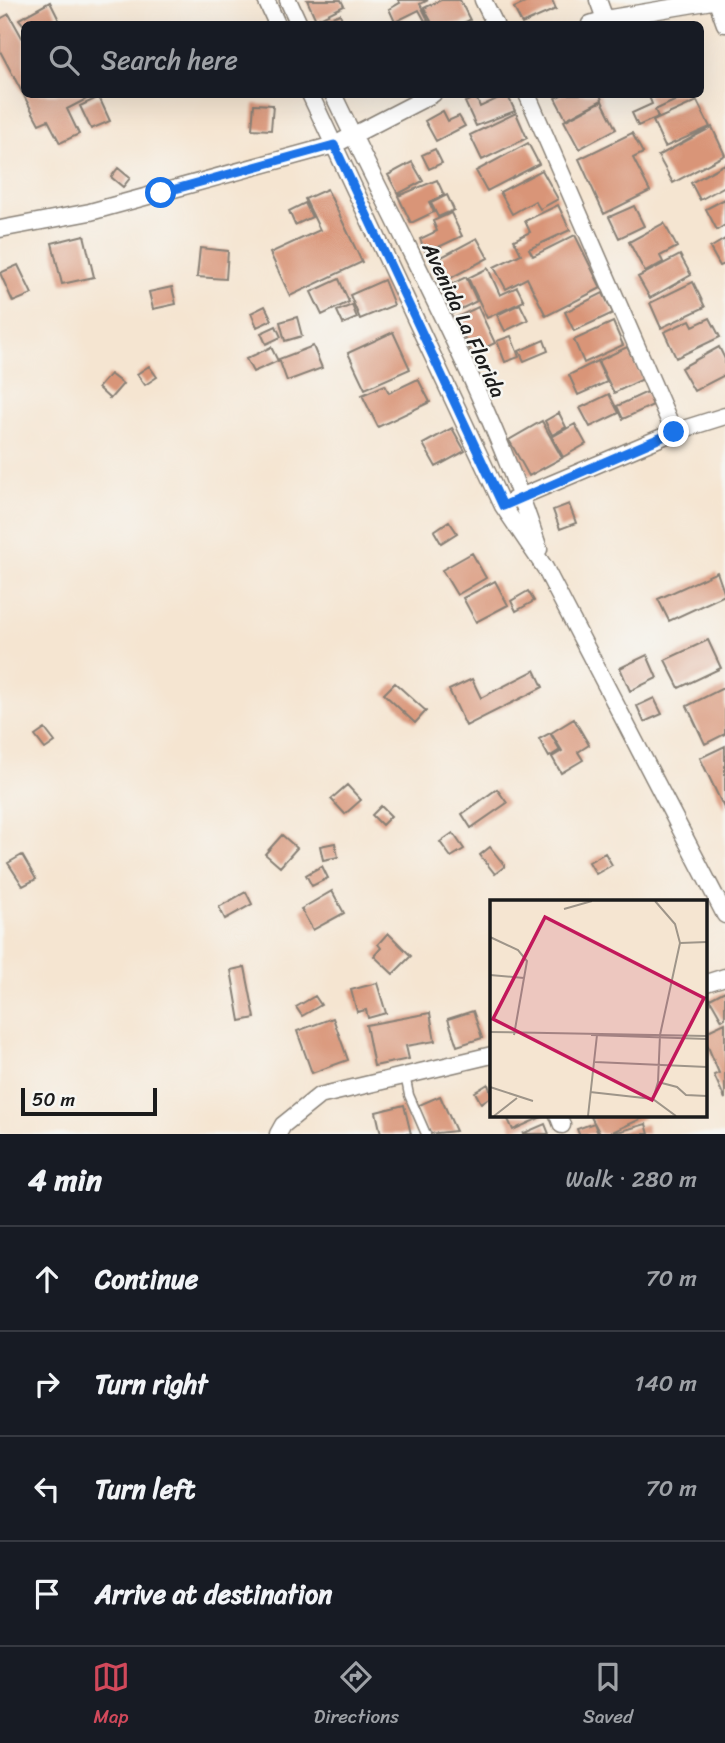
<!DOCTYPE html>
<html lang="en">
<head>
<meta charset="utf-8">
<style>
	body { margin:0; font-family:Sriracha,sans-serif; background:#242831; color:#f1f3f6 }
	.scale { position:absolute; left:21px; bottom:18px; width:136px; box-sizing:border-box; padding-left:7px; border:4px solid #1c1c1c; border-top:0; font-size:19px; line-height:24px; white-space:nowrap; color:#1c1c1c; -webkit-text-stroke:5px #f6f6f2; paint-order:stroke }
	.stop { position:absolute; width:21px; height:21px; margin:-16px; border:5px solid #1a73e8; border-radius:50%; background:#fff }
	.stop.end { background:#1a73e8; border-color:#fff; box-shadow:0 2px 7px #0008 }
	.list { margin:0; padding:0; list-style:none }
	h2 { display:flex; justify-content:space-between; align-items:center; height:91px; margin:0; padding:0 28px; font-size:30px }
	h2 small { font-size:23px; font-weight:400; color:#9ea1a6 }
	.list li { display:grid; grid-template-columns:46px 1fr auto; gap:21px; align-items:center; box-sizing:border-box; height:105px; padding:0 28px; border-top:2px solid #363941 }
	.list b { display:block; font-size:26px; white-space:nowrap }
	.list em { font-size:23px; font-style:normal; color:#9ea1a6 }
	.icon { flex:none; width:38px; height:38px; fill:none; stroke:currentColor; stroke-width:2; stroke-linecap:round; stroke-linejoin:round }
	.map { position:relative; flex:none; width:725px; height:1134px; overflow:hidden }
	.search { position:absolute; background:#171b24; box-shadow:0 7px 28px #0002; left:21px; right:21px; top:21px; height:77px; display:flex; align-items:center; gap:18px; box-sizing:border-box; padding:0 24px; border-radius:10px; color:#9ea1a6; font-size:26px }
	.sheet { height:511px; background:#171b24 }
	nav { display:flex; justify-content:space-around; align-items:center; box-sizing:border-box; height:98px; border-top:2px solid #363941; background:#171b24; font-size:19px; color:#9ea1a6 }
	nav a { display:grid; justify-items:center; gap:4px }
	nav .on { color:#d1495b }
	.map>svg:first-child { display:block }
	.building { fill:#d99578 }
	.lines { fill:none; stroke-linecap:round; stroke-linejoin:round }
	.lane-casing { stroke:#888076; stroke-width:11 }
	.street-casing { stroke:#888076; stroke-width:19 }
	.lane { stroke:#fff; stroke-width:8 }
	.street { stroke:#fff; stroke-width:16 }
	.route { stroke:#1a73e8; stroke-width:9 }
	.labels { text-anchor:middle; stroke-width:5; stroke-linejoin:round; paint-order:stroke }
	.street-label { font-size:21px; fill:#1c1c1c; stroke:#f6f6f2 }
	.inset-road { fill:none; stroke:#9e9589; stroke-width:2 }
	.view { fill:#c2185b; fill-opacity:0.15; stroke:#c2185b; stroke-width:3.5 }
	.inset-edge { fill:none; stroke:#1c1c1c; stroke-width:3.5 }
</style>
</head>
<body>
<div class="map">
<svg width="725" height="1134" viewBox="0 0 725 1134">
	<rect width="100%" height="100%" fill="#f6f6f2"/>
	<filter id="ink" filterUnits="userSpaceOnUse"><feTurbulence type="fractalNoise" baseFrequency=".0143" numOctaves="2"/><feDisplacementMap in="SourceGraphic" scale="14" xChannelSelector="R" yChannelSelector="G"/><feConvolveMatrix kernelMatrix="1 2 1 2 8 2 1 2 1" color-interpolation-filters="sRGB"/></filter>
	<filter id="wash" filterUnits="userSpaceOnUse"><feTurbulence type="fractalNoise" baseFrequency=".00686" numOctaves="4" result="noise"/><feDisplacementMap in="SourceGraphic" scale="28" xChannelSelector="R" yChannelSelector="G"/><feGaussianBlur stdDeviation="1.57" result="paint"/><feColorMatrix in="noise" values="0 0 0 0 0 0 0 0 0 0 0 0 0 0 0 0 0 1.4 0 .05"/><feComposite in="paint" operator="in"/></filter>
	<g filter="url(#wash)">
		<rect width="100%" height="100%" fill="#f5e5d1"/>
		<g id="blocks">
			<path class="building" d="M307 0H341L344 6 316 20Z
				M398 0H428L420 4 428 20 425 21 419 10 395 22 389 9 400 3Z
				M441 0H460L470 20 461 24H424L431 21 424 8Z
				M531 0H552L556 9 522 24 514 8Z
				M50 2 60 22 54 24H23L19 19Z
				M9 14 24 41V94H96L67 109 79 134 60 143 48 120 39 124 0 51V19Z
				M340 14 344 24H319L318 22Z
				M507 94 515 111 476 126 465 102 476 97 480 107Z
				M563 94H600L602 100 566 119 555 98Z
				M648 94H689L655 110 658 117 638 126 632 113 652 104Z
				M99 97 110 121 91 129 80 106Z
				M602 101 616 129 579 149 564 121Z
				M697 101 710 127 665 147 653 121Z
				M254 104 273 105 271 130 252 129Z
				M443 111 448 121 459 116 465 126 436 141 425 121Z
				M516 113 527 138 482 160 470 135Z
				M712 127 725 155 673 183 658 156Z
				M632 133 643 153 633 158 650 191 604 214 579 159Z
				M528 143 539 164 487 191 476 171Z
				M435 149 442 163 429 169 422 155Z
				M412 162 423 181 398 194 388 175Z
				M725 164V186L700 200 691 183Z
				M118 168 130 178 123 187 111 177Z
				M542 170 558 199 540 209 535 201 512 214 500 192Z
				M437 180 444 195 429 202 434 212 411 223 398 196Z
				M327 189 362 262 290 296 270 253 320 230 305 199Z
				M447 195 454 210 438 217 431 203Z
				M725 199V225L717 230 706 209Z
				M305 203 312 217 295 225 289 211Z
				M558 205 570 230 529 249 533 256 575 235 601 288 546 316 527 278 506 289 494 267 521 254 514 240 530 232 525 221Z
				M634 206 644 226 619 238 609 217Z
				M451 213 462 236 426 253 420 239 437 231 433 221Z
				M664 223 677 247 660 256 663 262 645 272 629 242Z
				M84 235 94 277 62 284 52 243Z
				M477 238 488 258 449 279 438 259Z
				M725 239V264L720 266 710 248Z
				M200 248 228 251 226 279 197 277Z
				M680 255 691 275 650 298 638 277Z
				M18 265 32 294 13 302 0 273Z
				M488 268 500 295 517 287 524 301 487 318 468 278Z
				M466 277 477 301 449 315 437 291Z
				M339 279 349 302 322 315 311 292Z
				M384 280 394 305 360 319 350 295Z
				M693 282 705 307 661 328 650 303Z
				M172 287 176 304 153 309 149 292Z
				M603 293 613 313 574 331 565 312Z
				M520 304 528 320 505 331 497 315Z
				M352 305 357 318 343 324 337 311Z
				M265 306 272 320 257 327 251 313Z
				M478 307 495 343 472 354 455 318Z
				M297 317 302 336 285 341 280 322Z
				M710 318 720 337 676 358 664 332 690 320 693 326Z
				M613 322 623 345 584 363 574 340Z
				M276 326 281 337 266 344 261 333Z
				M393 332 410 369 365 389 348 353Z
				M511 336 519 357 505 362 497 341Z
				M544 340 548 351 524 361 519 351Z
				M313 346 322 368 287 381 279 359Z
				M271 347 278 361 253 372 246 359Z
				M627 347 643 379 614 393 598 361Z
				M719 347 725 359V375L694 391 681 368Z
				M597 361 607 382 578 395 569 375Z
				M149 366 157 377 145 385 137 374Z
				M110 374 123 384 110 399 98 388Z
				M418 379 430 402 378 427 362 395 385 385 389 393Z
				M647 392 653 405 623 419 617 406Z
				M609 394 619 413 590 427 580 408Z
				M559 413 566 427 552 435 545 421Z
				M542 421 562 458 529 476 509 440Z
				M575 424 586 444 563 457 552 437Z
				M452 428 465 451 436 467 423 444Z
				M569 504 576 523 560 529 553 510Z
				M449 521 457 533 441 543 434 531Z
				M472 553 486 578 457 595 442 570Z
				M717 572 725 595 669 621 658 599Z
				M495 581 508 605 476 622 463 598Z
				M528 591 534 601 516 611 511 601Z
				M708 640 721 668 679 688 665 660Z
				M647 655 657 678 630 691 620 668Z
				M535 670 543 687 466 726 449 690 472 679 481 698Z
				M395 683 426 711 415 723 384 694Z
				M725 687V734L705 744 687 706Z
				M654 698 662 714 644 722 637 706Z
				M574 719 589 745 578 752 583 760 561 773 552 757 562 751 551 733Z
				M45 729 55 742 45 749 35 736Z
				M550 733 560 750 549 757 539 739Z
				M725 746V810L700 758Z
				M347 785 361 800 345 814 331 799Z
				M497 789 507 803 471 828 462 814Z
				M381 806 391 816 382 825 372 815Z
				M453 833 464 849 451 857 440 842Z
				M282 835 297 848 280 867 265 854Z
				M335 843 338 857 323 860 320 846Z
				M490 847 505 866 495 874 480 855Z
				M605 853 612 865 596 874 589 862Z
				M22 855 36 879 23 886 8 863Z
				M322 866 328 878 312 886 306 875Z
				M332 891 344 913 313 930 301 909Z
				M246 892 252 904 225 919 219 907Z
				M388 933 411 956 393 974 374 956 381 948 378 944Z
				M245 967 255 1018 240 1021 231 970Z
				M377 983 386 1013 368 1018 366 1010 357 1012 351 990Z
				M725 991V1018L722 1020 710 999Z
				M315 996 321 1005 302 1016 296 1007Z
				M473 1011 482 1038 457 1046 448 1019Z
				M430 1013 435 1041 406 1046 409 1059 374 1066 366 1025Z
				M333 1018 348 1060 312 1073 297 1031Z
				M725 1023V1099L714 1075 719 1073 706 1042V1032Z
				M488 1084 492 1096 481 1103 475 1092Z
				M440 1096 456 1131 429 1134 417 1106Z
				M404 1105 411 1134H381L376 1112Z
				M506 1115H546L513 1130Z
				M590 1115H642L643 1118 608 1134H600Z
				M594 1123 598 1134H579L577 1129Z
				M545 1124 549 1134H522Z
				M646 1124 649 1134H614V1133Z"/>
		</g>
	</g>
	<g filter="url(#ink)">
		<use href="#blocks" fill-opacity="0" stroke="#888076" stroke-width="2"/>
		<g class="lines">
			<defs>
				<path id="lane" d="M405 1075 409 1095 426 1134"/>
				<path id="street" d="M266 0 277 24
					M288 0 299 24
					M483 0 495 24
					M598 0 605 19
					M717 2 725 24
					M590 24 605 19 718 0
					M310 94 503 506 545 568 725 915
					M333 94C403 242 489 394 539 549
					M527 94 674 432
					M0 229 90 212 334 145 433 94
					M513 500 674 432 725 416
					M706 983 725 977
					M558 1115 562 1125
					M278 1134 283 1125 319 1096 492 1055"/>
			</defs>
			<use href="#lane" class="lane-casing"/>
			<use href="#street" class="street-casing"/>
			<use href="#lane" class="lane"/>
			<use href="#street" class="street"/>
		</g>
	</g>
	<g class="lines" filter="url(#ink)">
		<path class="route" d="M161 193 334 145 503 506 674 432"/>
	</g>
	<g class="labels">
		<g class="street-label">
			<text transform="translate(464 320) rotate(65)" y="7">Avenida La Florida</text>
		</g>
	</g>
	<g transform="translate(490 900)">
		<rect width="217" height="217" fill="#f5e5d1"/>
		<path class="inset-road" d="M165 1 185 24 190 43 170 135 168 182 163 199 186 216M74 9 102 1M0 37 28 50 37 61 24 135M190 43 217 42M0 75 34 78M0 132 217 136M101 135 217 139M105 162 217 167M168 182 187 187 196 195 217 196M0 187 43 201M100 192 163 199M4 216 27 198M98 216 107 135"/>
		<path class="view" d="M55 17 214 98 162 200 3 119Z"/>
		<rect width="217" height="217" class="inset-edge"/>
	</g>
</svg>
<div class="scale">50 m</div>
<div class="stop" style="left:161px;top:193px"></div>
<div class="stop end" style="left:674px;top:432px"></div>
<div class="search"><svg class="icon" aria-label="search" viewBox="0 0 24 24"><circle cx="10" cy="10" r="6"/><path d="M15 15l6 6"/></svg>Search here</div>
</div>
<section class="sheet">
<h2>4 min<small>Walk · 280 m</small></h2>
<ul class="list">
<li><svg class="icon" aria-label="ahead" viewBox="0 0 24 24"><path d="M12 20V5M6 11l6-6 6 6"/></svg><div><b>Continue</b></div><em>70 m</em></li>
<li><svg class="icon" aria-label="right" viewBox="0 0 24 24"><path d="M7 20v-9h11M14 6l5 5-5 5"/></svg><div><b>Turn right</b></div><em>140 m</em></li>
<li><svg class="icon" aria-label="left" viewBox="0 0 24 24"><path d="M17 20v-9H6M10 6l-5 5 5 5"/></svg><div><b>Turn left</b></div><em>70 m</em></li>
<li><svg class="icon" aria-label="arrive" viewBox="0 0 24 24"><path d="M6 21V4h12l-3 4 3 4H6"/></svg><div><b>Arrive at destination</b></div></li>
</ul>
</section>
<nav>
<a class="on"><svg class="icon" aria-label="map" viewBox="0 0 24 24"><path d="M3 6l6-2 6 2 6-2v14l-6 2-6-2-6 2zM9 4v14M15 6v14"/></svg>Map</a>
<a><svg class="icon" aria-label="directions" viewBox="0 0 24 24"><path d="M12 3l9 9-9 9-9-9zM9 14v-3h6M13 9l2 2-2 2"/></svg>Directions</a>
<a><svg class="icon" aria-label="saved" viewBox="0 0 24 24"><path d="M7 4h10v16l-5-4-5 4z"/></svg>Saved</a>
</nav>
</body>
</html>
